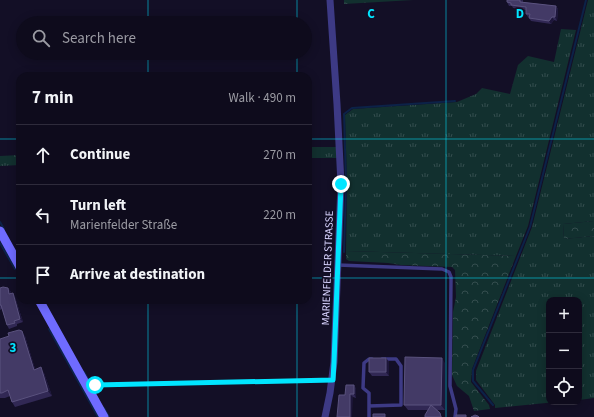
<!DOCTYPE html>
<html lang="en">
<head>
<meta charset="utf-8">
<style>
	body { margin:0; font-family:"Source Sans 3",sans-serif; background:#1c1929; color:#f1f3f6 }
	.controls { position:absolute; right:12px; bottom:12px; display:grid; overflow:hidden; border-radius:8px; box-shadow:0 2px 10px #0003 }
	.controls button { width:36px; height:36px; display:grid; place-items:center; padding:0; border:0; border-bottom:1px solid #2e2b3b; background:#0e0b1c; color:#f1f3f6; font:20px sans-serif }
	.stop { position:absolute; width:12px; height:12px; margin:-9px; border:3px solid #00e5ff; border-radius:50%; background:#fff }
	.stop.end { background:#00e5ff; border-color:#fff; box-shadow:0 1px 4px #0008 }
	.list { margin:0; padding:0; list-style:none }
	h2 { display:flex; justify-content:space-between; align-items:center; height:52px; margin:0; padding:0 16px; font-size:17px }
	h2 small { font-size:13px; font-weight:400; color:#9b9ba3 }
	.list li { display:grid; grid-template-columns:26px 1fr auto; gap:12px; align-items:center; box-sizing:border-box; height:60px; padding:0 16px; border-top:1px solid #2e2b3b }
	.list b { display:block; font-size:15px; white-space:nowrap }
	.list p { margin:0; font-size:13px; white-space:nowrap; color:#9b9ba3 }
	.list em { font-size:13px; font-style:normal; color:#9b9ba3 }
	.icon { flex:none; width:22px; height:22px; fill:none; stroke:currentColor; stroke-width:2; stroke-linecap:round; stroke-linejoin:round }
	.map { position:relative; flex:none; width:594px; height:417px; overflow:hidden }
	.search { position:absolute; background:#0e0b1c; box-shadow:0 2px 10px #0003; left:16px; top:16px; width:296px; height:44px; display:flex; align-items:center; gap:10px; box-sizing:border-box; padding:0 14px; border-radius:22px; color:#9b9ba3; font-size:15px }
	.panel { position:absolute; background:#0e0b1c; box-shadow:0 2px 10px #0003; left:16px; top:72px; width:296px; height:232px; border-radius:12px }
	.map>svg:first-child { display:block }
	.grass { fill:url(#grass-tufts) }
	.forest { fill:url(#forest-crowns) }
	.lines { fill:none; stroke-linecap:round; stroke-linejoin:round }
	.stream { stroke:#0c2248; stroke-width:2 }
	.service { stroke:#3d3a85; stroke-width:3.5 }
	.minor { stroke:#3d3a85; stroke-width:7 }
	.secondary { stroke:#6f6bff; stroke-width:9 }
	.wall { fill:#312854 }
	.shaded-wall { fill:#1d163a }
	.building { fill:#433a66; stroke:#5a527e }
	.route { stroke:#00e5ff; stroke-width:5 }
	.grid { fill:none; stroke:#00e5ff; stroke-width:1; stroke-opacity:0.55 }
	.labels { text-anchor:middle; stroke-width:3.5; stroke-linejoin:round; paint-order:stroke }
	.street-label { font-size:11px; fill:#d9d4ff; stroke:#130f26 }
	.grid-label { font-size:13px; text-anchor:middle; font-weight:bold; fill:#00e5ff; stroke:#130f26; stroke-width:3.5; stroke-linejoin:round; paint-order:stroke }
</style>
</head>
<body>
<div class="map">
<svg width="594" height="417" viewBox="0 0 594 417">
	<defs>
		<pattern id="grass-tufts" width="24" height="20" patternUnits="userSpaceOnUse"><rect width="24" height="20" fill="#12302f"/><path d="M3 7l-1-3M5 7V3M7 7l1-3M15 17l-1-3M17 17v-4M19 17l1-3" fill="none" stroke="#344d4e"/></pattern>
		<pattern id="forest-crowns" width="20" height="18" patternUnits="userSpaceOnUse"><rect width="20" height="18" fill="#12302f"/><path d="M2 6a3 3 0 1 1 6 0M12 15a3 3 0 1 1 6 0" fill="none" stroke="#344d4e"/></pattern>
	</defs>
	<rect width="100%" height="100%" fill="#130f26"/>
	<path class="grass" d="M588 0H594V221L563 224 564 239 594 236V398L579 400V300H549V402H556L495 408V405L476 380V371L532 227Z
		M561 29 576 30 528 226 516 256 346 251 347 184 345 115 353 109 457 102 476 94 482 88 510 94 518 65 528 56 554 62Z
		M308 147H336L337 158H308Z
		M20 155V165L0 166V156Z"/>
	<path class="forest" d="M344 0H413L344 4Z
		M594 221V236L564 239 563 224Z
		M346 251 516 256 472 369 471 382 489 405 490 409 474 411 469 396 457 386 452 375 453 312 456 297 455 270 452 267 401 265 388 263 349 261 346 259Z"/>
	<g class="lines">
		<path class="stream" d="M0 222 4 229
			M0 243 15 269
			M344 252 346 184 344 114 352 108 455 101
			M49 329 98 417
			M84 372 90 382
			M493 405 473 381V370L530 227 586 0
			M104 408 109 417"/>
		<path class="service" d="M338 265 442 269 449 272 451 277 450 386 456 409 455 417
			M88 388 95 385 332 380
			M369 406 401 405V366L396 359H382
			M369 417V393L363 388 364 363 369 359H372"/>
		<path class="minor" d="M325 417 330 393 334 362 341 184 337 104 330 0"/>
		<path class="secondary" d="M0 231 20 267
			M39 300 104 417"/>
	</g>
	<path class="wall" d="M523 0V2L556 6 558 9 557 21 554 20 551 24 531 21 529 18V17H528L526 14V10L513 8 512 6H509L507 2Z
		M0 288H8L11 292V294L13 293 15 297 23 322 17 324V326L9 329 7 325 2 309 0 310Z
		M25 336 35 369 44 373 52 396 15 407 12 402 10 396 5 398H0V339Z
		M386 358 389 362V376H372L369 372Z
		M445 363V410H437L442 417H425L428 410H408L404 405Z
		M354 385 356 389V398L353 397 345 395Z"/>
	<path class="shaded-wall" d="M556 6 558 9 557 21 555 17Z
		M552 17 554 20 551 24 549 21Z
		M8 288 11 292V298L9 294Z
		M13 293 15 297 23 322 20 319Z
		M22 331 25 336 37 375 34 370Z
		M386 358 389 362V376L386 372Z
		M442 358 445 363V410L441 405Z
		M41 367 44 373 52 396 48 391Z
		M354 385 356 389V398L354 394Z
		M350 394 353 397 352 417H350Z"/>
	<path class="building" d="M507 0H520V2L556 6 555 17H552L549 21 529 18 530 14H526V7L511 5V3L507 2Z
		M3 287 8 288 9 294 13 293 20 319 14 321 15 323 7 325 1 305H0V288Z
		M19 330 22 331 34 370 41 367 48 391 12 402 8 390 2 393H0V339L9 336 8 333Z
		M405 357 442 358 441 405H431L440 413 441 417H425V415L431 405H404Z
		M369 358H386V372H369Z
		M346 385H354V394H350V417H337L339 395H345Z
		M373 414H385V417H373Z
		M456 415H466V417H456Z
		M475 415 478 416 479 417H471Z"/>
	<g class="lines">
		<path class="route" d="M95 385 333 380 334 362 341 184"/>
	</g>
	<path class="grid" d="M148 0V23M297 0V23M446 0V417M148 53V76M297 53V76M0 139H20M308 139H594M0 278H20M308 278H594M148 300V417M297 300V417"/>
	<g class="labels">
		<g class="street-label">
			<text transform="translate(327 268) rotate(-88)" y="4">MARIENFELDER STRASSE</text>
		</g>
	</g>
	<g class="grid-label">
		<text x="371" y="18">C</text>
		<text x="520" y="18">D</text>
		<text x="13" y="352">3</text>
	</g>
</svg>
<div class="controls">
<button>+</button>
<button>−</button>
<button><svg class="icon" aria-label="locate" viewBox="0 0 24 24"><circle cx="12" cy="12" r="6"/><path d="M12 2v4M12 18v4M2 12h4M18 12h4"/></svg></button>
</div>
<div class="stop" style="left:95px;top:385px"></div>
<div class="stop end" style="left:341px;top:184px"></div>
<div class="search"><svg class="icon" aria-label="search" viewBox="0 0 24 24"><circle cx="10" cy="10" r="6"/><path d="M15 15l6 6"/></svg>Search here</div>
<section class="panel">
<h2>7 min<small>Walk · 490 m</small></h2>
<ul class="list">
<li><svg class="icon" aria-label="ahead" viewBox="0 0 24 24"><path d="M12 20V5M6 11l6-6 6 6"/></svg><div><b>Continue</b></div><em>270 m</em></li>
<li><svg class="icon" aria-label="left" viewBox="0 0 24 24"><path d="M17 20v-9H6M10 6l-5 5 5 5"/></svg><div><b>Turn left</b><p>Marienfelder Straße</p></div><em>220 m</em></li>
<li><svg class="icon" aria-label="arrive" viewBox="0 0 24 24"><path d="M6 21V4h12l-3 4 3 4H6"/></svg><div><b>Arrive at destination</b></div></li>
</ul>
</section>
</div>
</body>
</html>
